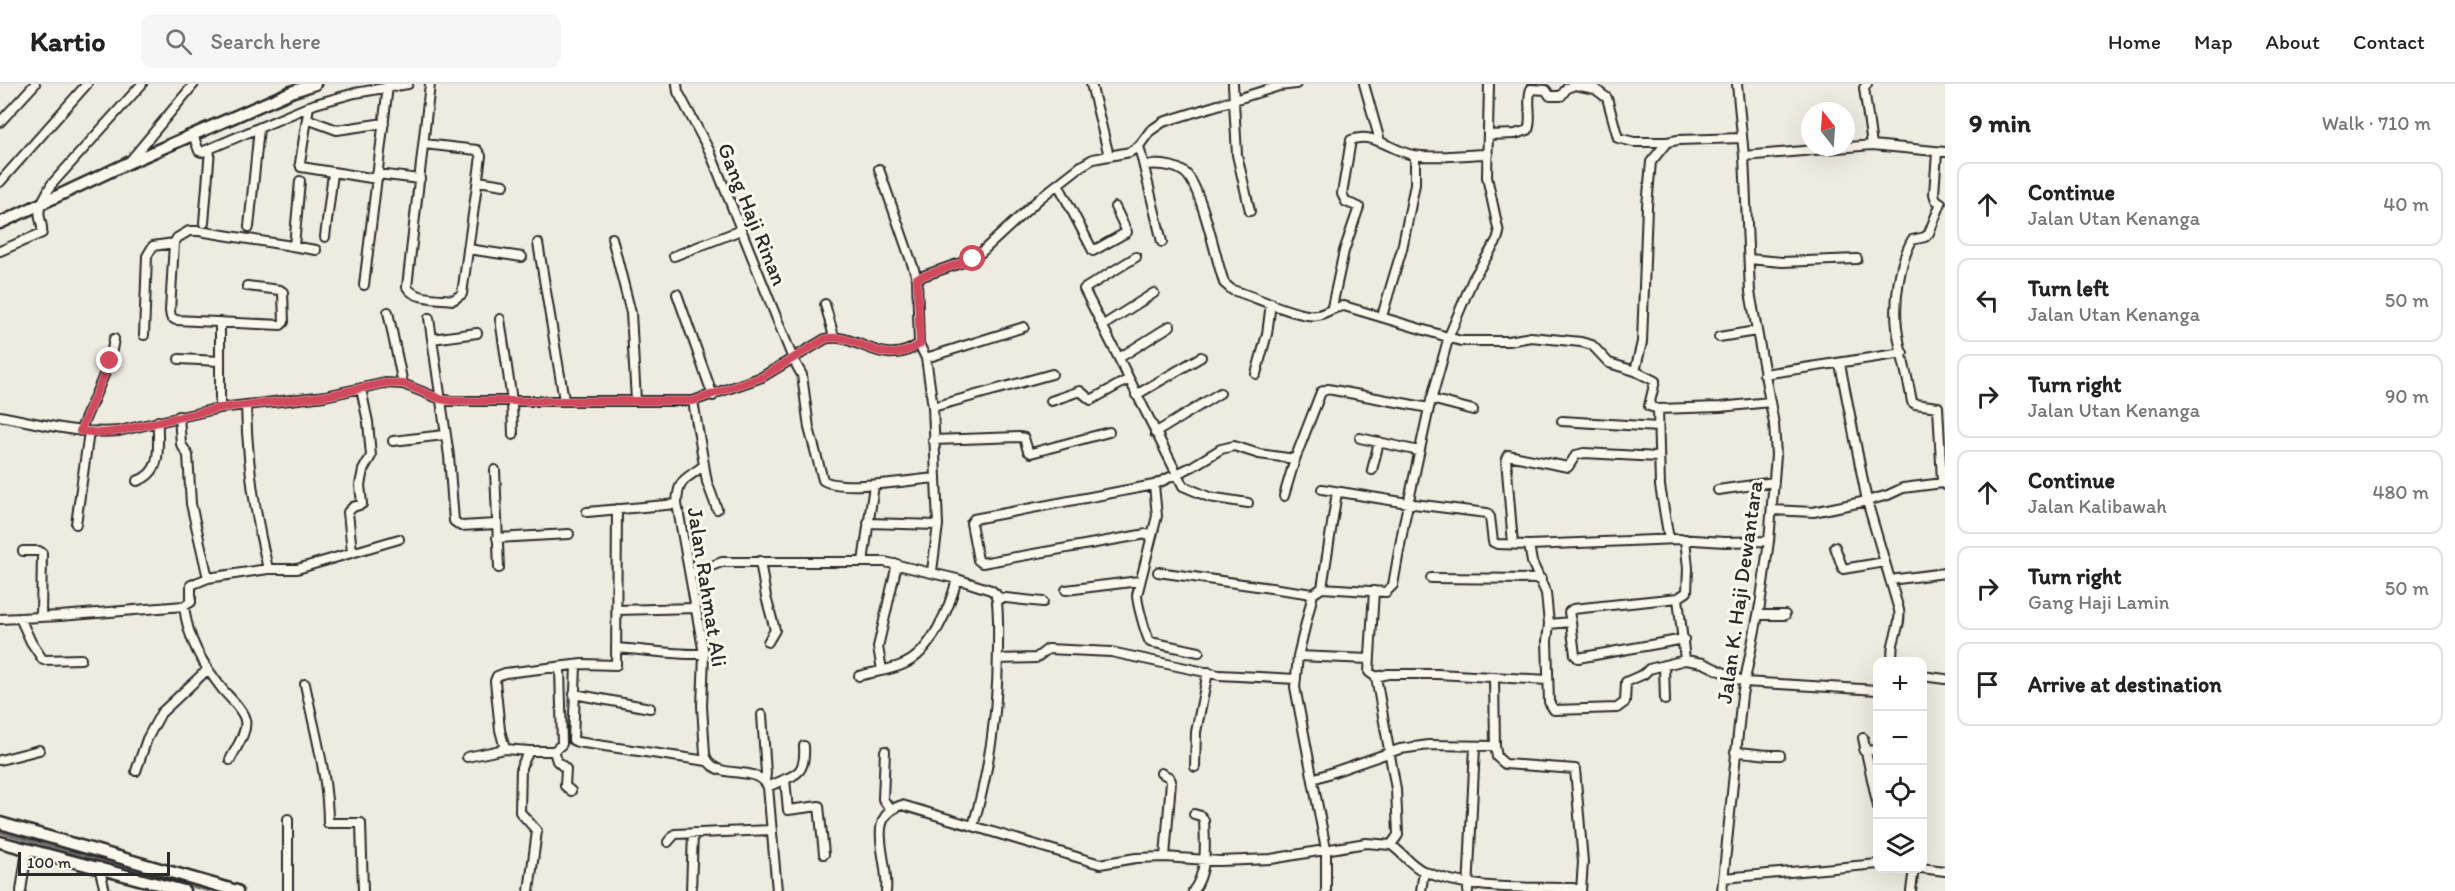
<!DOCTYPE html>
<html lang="en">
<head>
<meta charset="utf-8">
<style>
	body { margin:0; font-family:Itim,sans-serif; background:#f6f6f6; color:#222 }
	.controls { position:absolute; right:18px; bottom:18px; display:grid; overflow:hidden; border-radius:12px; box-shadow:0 6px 24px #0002 }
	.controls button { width:54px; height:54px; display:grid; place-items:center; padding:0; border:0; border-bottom:2px solid #e0e0e0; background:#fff; color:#222; font:30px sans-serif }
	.compass { position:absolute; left:1801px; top:18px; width:54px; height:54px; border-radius:50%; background:#fff; box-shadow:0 6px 24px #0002; rotate:343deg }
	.scale { position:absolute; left:18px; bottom:15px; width:152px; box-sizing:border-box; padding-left:6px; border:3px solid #2b2b2b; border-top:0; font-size:16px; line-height:21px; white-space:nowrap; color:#2b2b2b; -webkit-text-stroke:4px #fbf7ec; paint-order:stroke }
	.stop { position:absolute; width:18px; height:18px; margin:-14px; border:4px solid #d1495b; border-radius:50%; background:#fff }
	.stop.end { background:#d1495b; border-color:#fff; box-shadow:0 2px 6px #0008 }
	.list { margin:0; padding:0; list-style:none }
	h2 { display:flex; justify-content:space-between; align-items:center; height:78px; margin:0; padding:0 24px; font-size:26px }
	h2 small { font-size:20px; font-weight:400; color:#767676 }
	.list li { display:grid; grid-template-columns:39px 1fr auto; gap:18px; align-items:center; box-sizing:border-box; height:84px; margin:0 12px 12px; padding:0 12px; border:2px solid #e0e0e0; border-radius:12px }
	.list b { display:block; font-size:22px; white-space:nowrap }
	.list p { margin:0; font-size:20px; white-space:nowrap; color:#767676 }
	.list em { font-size:20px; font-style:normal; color:#767676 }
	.icon { flex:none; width:33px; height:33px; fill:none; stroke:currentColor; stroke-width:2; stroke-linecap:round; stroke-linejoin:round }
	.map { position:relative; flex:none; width:1945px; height:807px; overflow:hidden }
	header { display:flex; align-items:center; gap:36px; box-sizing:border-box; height:84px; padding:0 30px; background:#fff; border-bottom:2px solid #e0e0e0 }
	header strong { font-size:28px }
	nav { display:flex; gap:33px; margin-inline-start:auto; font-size:21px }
	.search { width:420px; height:54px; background:#f6f6f6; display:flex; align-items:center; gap:15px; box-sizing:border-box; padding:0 21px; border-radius:12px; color:#767676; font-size:22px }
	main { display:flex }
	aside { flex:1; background:#fff }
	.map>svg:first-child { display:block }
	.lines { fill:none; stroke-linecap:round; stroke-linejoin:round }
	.stream { stroke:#74726e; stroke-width:3 }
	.minor-casing { stroke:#2b2b2b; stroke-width:12 }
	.tertiary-casing { stroke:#2b2b2b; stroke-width:15 }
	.minor { stroke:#fbf7ec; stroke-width:8 }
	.tertiary { stroke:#fbf7ec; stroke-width:10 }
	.route { stroke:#d1495b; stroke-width:8 }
	.labels { text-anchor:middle; stroke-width:6; stroke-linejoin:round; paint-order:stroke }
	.street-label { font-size:22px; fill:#2b2b2b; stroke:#fbf7ec }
</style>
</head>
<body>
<header>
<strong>Kartio</strong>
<div class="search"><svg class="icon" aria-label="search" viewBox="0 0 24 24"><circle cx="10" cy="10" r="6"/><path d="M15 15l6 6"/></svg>Search here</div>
<nav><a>Home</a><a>Map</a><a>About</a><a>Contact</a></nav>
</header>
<main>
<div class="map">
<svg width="1945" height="807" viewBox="0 0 1945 807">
	<rect width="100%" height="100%" fill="#eeebe0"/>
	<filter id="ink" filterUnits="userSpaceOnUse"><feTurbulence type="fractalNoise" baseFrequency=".0167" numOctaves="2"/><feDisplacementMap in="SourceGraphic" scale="12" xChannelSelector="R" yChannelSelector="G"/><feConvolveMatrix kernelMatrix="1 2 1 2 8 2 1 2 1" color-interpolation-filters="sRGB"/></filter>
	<g filter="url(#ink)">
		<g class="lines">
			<path class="stream" d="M0 748 209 807"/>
			<defs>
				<path id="minor" d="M677 0 678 8 710 68 793 275 802 291 809 344 823 396C839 408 912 396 935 394
					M1091 0 1109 72
					M1233 0 1237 71 1250 127
					M1364 0 1380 57
					M1867 0 1864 4 1872 61
					M309 22 300 79 301 83 377 95
					M307 35 337 46 384 39
					M0 38 35 0
					M193 51 199 67 202 68 315 20 355 9 408 0
					M1488 51 1515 50 1528 46C1533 33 1526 17 1531 5L1546 6 1550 12H1561L1567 4 1575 1 1595 5 1607 14 1618 54 1634 58H1667
					M424 60 477 66 481 72 462 210 453 216C439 214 414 216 407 203L430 0
					M1139 62 1162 158
					M1937 68 1934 110 1936 116 1941 119 1929 149 1925 153 1912 156C1899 180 1894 217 1897 244 1900 268 1908 293 1912 318L1915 320 1938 323 1942 397 1945 401
					M1744 72 1872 61 1945 68
					M129 78 194 0
					M1144 81C1157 80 1173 80 1184 88 1200 98 1215 171 1222 192L1224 199 1232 206C1252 211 1300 235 1318 231 1327 229 1333 223 1344 222L1461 257H1509L1531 253 1581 258 1592 261 1609 279 1635 287 1655 297 1649 322 1658 325 1660 402 1669 455
					M879 85 917 194
					M377 90 420 95
					M478 97 504 101
					M0 98 87 0
					M1058 100 1093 167 1127 148 1115 123
					M204 139 210 65
					M249 143 259 44
					M325 153 333 89
					M612 154 631 229 636 317
					M538 159 564 316
					M294 162 300 97
					M468 165 522 173
					M0 167 42 149C43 143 41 140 40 134 37 122 46 112 51 101L142 0
					M674 172 741 146
					M1136 173 1084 205 1183 402 1209 413 1248 419
					M1749 175 1782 178 1857 175
					M364 201 388 2
					M247 202 280 206 283 208 284 238 281 241 176 236 171 233 170 227 174 159 177 154 189 147H199L316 166
					M677 210 713 312
					M825 220 834 253
					M1332 223 1344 167 1359 123 1346 118 1342 110 1351 56C1373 47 1392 67 1413 71 1432 75 1467 70 1488 70
					M388 228 403 300
					M1382 232 1402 165 1415 100V72
					M429 234 449 372 454 437 461 442 496 440
					M500 235 512 317 513 351
					M1102 242 1154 209
					M144 251 147 172 153 162 174 159
					M1719 253 1756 247
					M432 255 477 249
					M919 260 926 274 933 323 938 441 932 487
					M926 274 1024 243
					M1119 274 1170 242
					M179 275 220 277
					M1635 287 1642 258 1647 122 1651 78 1667 58 1678 56 1742 54
					M1256 290 1267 250 1271 219
					M1764 290 1903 269
					M1136 311 1201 273
					M1431 315 1473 326
					M693 317 707 398 717 425
					M1051 317 1080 307 1091 316 1129 295
					M246 321C247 376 255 432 268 485
					M933 323 1052 290
					M220 324V238
					M1658 325 1720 323 1770 318
					M0 332C39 339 79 351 119 347L220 324 325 312 385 299 403 300 440 315 451 317H693L762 293 825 255C856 246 881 287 919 260L917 194 975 174 1040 114 1081 82 1093 75 1130 68 1139 62 1150 47 1163 38 1279 2 1296 0
					M179 332 181 360 188 371 191 420 208 494 191 501V518L184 522C188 557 202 579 223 606 230 614 243 626 245 636 248 648 235 665 230 676
					M1562 337 1658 343
					M80 347 110 277 114 255
					M1155 349 1220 309
					M1360 354 1419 367
					M933 356 1019 353 1024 354 1028 367 1031 369 1109 348
					M393 357 444 351
					M704 381C687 396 678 392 677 420L704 570 702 622 705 670C713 700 756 678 768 703L777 807
					M495 386 499 484
					M1372 386 1379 358
					M137 397C164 388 157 362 158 337
					M1154 401 1157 432 1137 511C1137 519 1146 552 1150 558L1199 568
					M1322 405 1414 420 1487 429 1490 433 1493 458 1497 460 1529 461 1678 455 1725 458 1769 457
					M1718 406 1774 398
					M1284 412 1295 375
					M1772 426 1813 428 1867 417 1840 280
					M587 428 677 420
					M868 439 938 441
					M76 440 89 348
					M1152 449 982 479 978 476 971 439 974 435 979 434 1154 401 1193 382 1221 365 1234 362 1259 370 1295 375 1321 308 1328 305 1429 324
					M497 454 569 450
					M1513 460 1506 375 1508 371 1568 383 1576 371 1584 369 1658 373
					M1529 461 1532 478 1546 509 1549 540 1571 538 1569 528 1573 525 1678 514 1687 508 1688 484 1685 455
					M1835 463 1843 485 1885 478
					M23 467H39L42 469 41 533
					M352 468 348 428 353 423 362 420 360 401 363 386 371 372 368 338 361 305
					M760 477 766 513 775 546 768 558
					M863 478 874 401
					M1158 488 1313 510
					M690 490 722 478H885L957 495
					M208 494 268 485H297L399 455
					M1431 494 1541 495
					M1890 496 1945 489
					M1322 504 1337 408
					M1066 506 1139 497
					M1374 507 1369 588 1376 593
					M996 513 1043 518
					M1678 514 1685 576
					M617 526 696 524
					M1758 531H1785
					M20 534 31 558 43 576 81 575
					M0 535 60 532 184 522
					M1571 538 1575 571 1578 574 1684 555
					M1549 540 1547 557 1549 618 1554 626 1617 624 1625 618 1626 598 1644 590 1649 585 1685 576 1703 579 1744 598 1878 606
					M616 564C646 566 675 571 704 570
					M1298 572 1369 575
					M998 575 1036 574 1048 565 1111 568 1219 591 1296 595
					M1893 578C1889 556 1902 544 1899 526L1867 417 1888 411 1903 404 1943 399
					M1664 581 1665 616
					M576 582 573 656 577 658 707 677
					M882 586 878 563 897 480
					M859 592C874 588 891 586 904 580 932 568 950 522 957 495L991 506 996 510C999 528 998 547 998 565 998 626 990 684 973 742
					M1922 592 1945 595
					M1494 593 1495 662
					M305 600C314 645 328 692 328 739H361L363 807
					M574 610 650 624
					M762 631 766 689 765 697
					M1863 654 1878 723
					M505 665 500 646 495 597 497 592 505 589 582 580 616 581 617 425
					M554 667 557 677 566 685 565 702 571 707
					M885 667 883 715 890 725
					M1864 667 1878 666
					M1735 668C1751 668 1764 672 1780 671
					M467 673 505 665 529 667
					M0 676 39 666
					M1195 683 1196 648 1208 588
					M136 687 147 655 161 629 207 586
					M1161 689 1169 693 1171 697 1165 773
					M785 695 788 726 819 722 824 770
					M1313 695 1400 665 1429 661 1495 662 1497 673 1505 680 1575 685 1583 778 1581 807
					M768 703C793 690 806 694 804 662
					M288 735V807
					M668 758 675 750 772 746
					M1391 761 1398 751 1396 705 1376 593 1388 590H1437L1548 596
					M99 783 105 807
					M1921 784 1945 787
					M1724 794 1878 780
					M21 807 27 766
					M529 807 537 747 520 728 521 683 529 667H554L562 660 560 584
					M691 807 693 749
					M886 807C890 776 863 733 902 721L1100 780 1136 774 1165 773 1220 777 1271 775 1366 759 1391 761C1403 769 1408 779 1423 787 1470 807 1522 803 1573 804L1581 807
					M1193 807C1208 788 1205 759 1204 736L1201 732 1194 730
					M1326 807V765L1295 603 1298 572 1313 510 1322 504 1386 508 1393 501 1404 439 1429 324 1449 252 1473 195 1497 156 1499 149 1487 93 1489 0
					M1421 807 1424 787
					M1468 807 1475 663
					M1722 807 1742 611 1760 521 1769 457 1776 371 1774 340 1750 208 1744 72 1737 0
					M1911 807 1914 784"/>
				<path id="tertiary" d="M0 139 128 79 291 8 315 0
					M0 739 237 807
					M0 758 184 807"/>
			</defs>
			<use href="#minor" class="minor-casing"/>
			<use href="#tertiary" class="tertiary-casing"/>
			<use href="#minor" class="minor"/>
			<use href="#tertiary" class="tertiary"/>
		</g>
	</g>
	<g class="lines" filter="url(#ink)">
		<path class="route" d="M110 277 80 347 102 349 119 347 220 324 325 312 385 299 404 300 440 315 451 317H693L762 293 825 255C856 246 881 287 920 260L917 194 973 175"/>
	</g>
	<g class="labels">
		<g class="street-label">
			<text transform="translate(753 130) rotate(68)" y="8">Gang Haji Rinan</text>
			<text transform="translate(708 503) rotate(81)" y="8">Jalan Rahmat Ali</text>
			<text transform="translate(1739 508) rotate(-82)" y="8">Jalan K. Haji Dewantara</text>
		</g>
	</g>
</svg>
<div class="controls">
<button>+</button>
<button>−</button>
<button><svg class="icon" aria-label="locate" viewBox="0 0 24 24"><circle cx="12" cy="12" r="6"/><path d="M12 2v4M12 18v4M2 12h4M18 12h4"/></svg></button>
<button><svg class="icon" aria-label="layers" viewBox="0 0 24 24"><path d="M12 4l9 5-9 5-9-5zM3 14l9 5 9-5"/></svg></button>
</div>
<svg class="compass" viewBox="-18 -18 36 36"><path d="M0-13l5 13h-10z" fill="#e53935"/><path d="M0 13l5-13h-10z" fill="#767676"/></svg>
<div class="scale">100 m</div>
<div class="stop" style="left:973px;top:175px"></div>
<div class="stop end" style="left:110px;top:277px"></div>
</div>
<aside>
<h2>9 min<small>Walk · 710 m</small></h2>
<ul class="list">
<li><svg class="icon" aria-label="ahead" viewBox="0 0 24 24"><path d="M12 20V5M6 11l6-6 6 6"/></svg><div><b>Continue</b><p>Jalan Utan Kenanga</p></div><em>40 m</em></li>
<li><svg class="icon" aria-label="left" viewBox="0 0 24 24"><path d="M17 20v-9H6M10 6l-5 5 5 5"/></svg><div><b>Turn left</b><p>Jalan Utan Kenanga</p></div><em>50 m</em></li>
<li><svg class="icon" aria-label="right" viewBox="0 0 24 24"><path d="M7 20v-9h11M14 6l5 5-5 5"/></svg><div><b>Turn right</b><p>Jalan Utan Kenanga</p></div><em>90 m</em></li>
<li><svg class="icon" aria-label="ahead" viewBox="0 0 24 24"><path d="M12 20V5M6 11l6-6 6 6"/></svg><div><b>Continue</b><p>Jalan Kalibawah</p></div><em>480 m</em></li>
<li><svg class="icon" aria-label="right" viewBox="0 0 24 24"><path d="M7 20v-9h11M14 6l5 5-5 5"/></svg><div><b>Turn right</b><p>Gang Haji Lamin</p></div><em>50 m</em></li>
<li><svg class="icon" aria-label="arrive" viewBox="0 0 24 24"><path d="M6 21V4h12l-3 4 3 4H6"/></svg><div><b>Arrive at destination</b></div></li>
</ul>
</aside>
</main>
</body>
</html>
